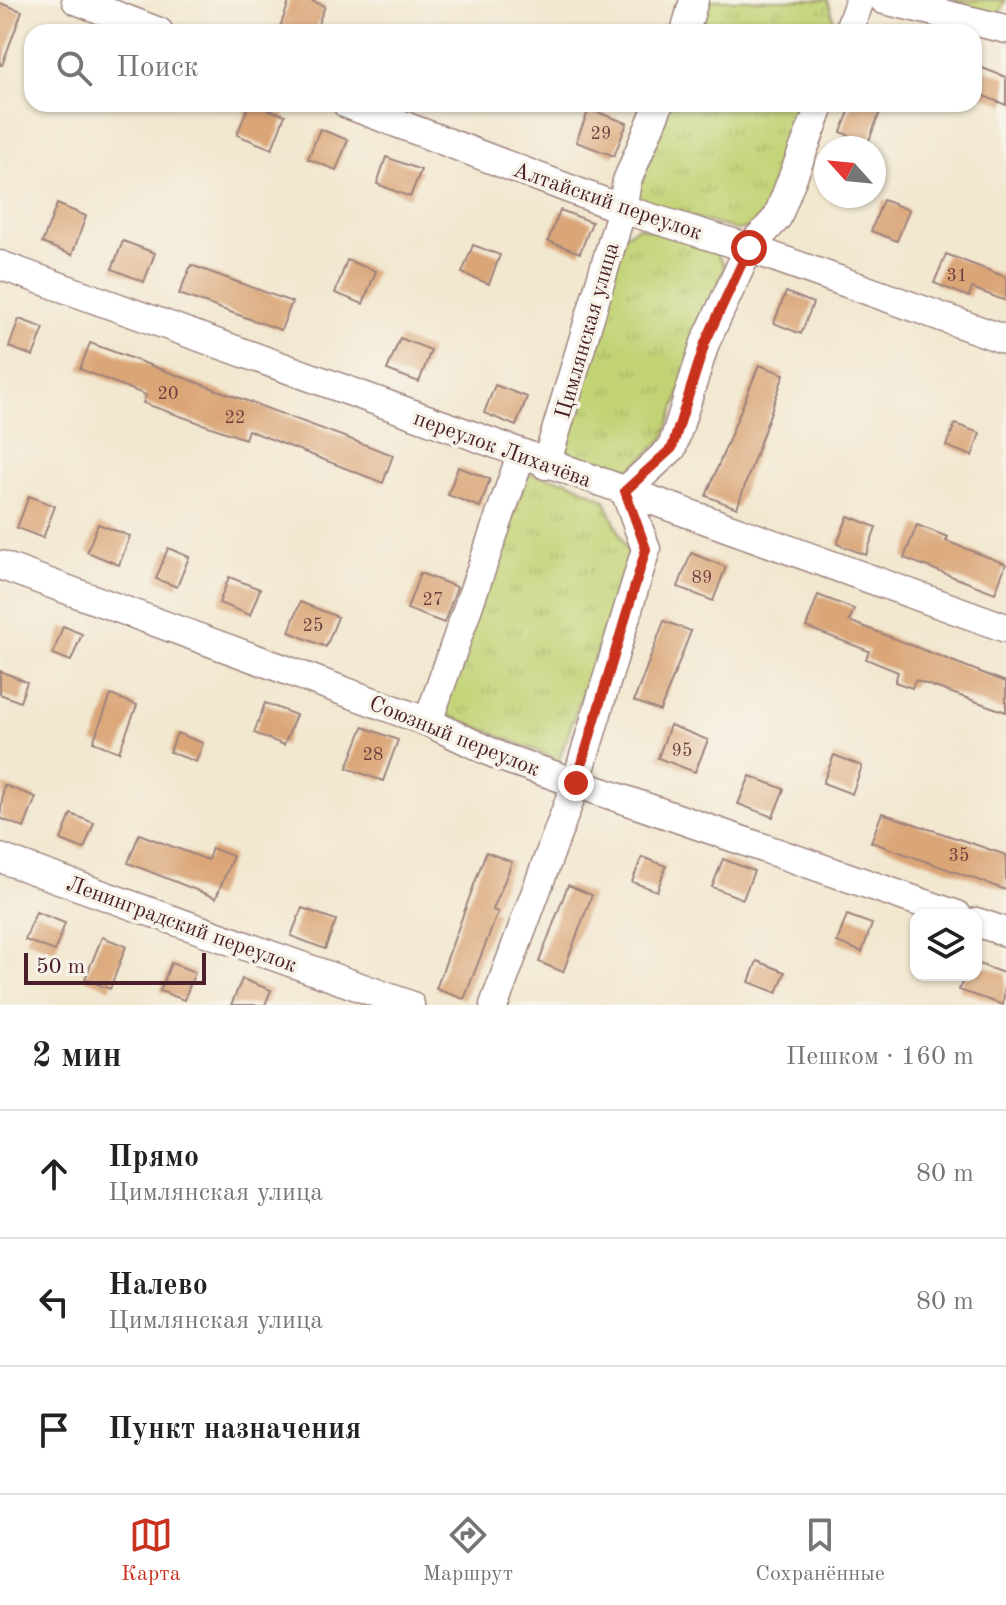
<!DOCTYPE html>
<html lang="ru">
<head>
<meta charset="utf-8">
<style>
	body { margin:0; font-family:"Old Standard TT",serif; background:#f2f2f2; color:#222 }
	.controls { position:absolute; right:24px; bottom:24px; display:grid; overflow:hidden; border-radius:16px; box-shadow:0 2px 6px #0004 }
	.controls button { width:72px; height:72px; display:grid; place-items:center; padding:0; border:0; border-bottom:2px solid #e0e0e0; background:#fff; color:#222; font:40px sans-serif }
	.compass { position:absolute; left:814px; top:136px; width:72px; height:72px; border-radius:50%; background:#fff; box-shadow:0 2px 6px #0004; rotate:297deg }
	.scale { position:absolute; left:24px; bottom:20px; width:182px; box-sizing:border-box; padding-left:8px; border:4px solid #4a1f2b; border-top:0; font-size:22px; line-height:28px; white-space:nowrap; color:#4a1f2b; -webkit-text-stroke:6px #f7f3e8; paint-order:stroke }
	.stop { position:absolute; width:24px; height:24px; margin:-18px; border:6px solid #c8321e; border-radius:50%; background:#fff }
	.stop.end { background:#c8321e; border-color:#fff; box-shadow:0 2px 8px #0008 }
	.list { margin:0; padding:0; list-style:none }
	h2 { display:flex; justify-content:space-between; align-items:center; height:104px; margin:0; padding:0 32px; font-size:34px }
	h2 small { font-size:26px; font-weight:400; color:#767676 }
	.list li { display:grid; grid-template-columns:52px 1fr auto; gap:24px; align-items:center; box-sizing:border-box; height:128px; padding:0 32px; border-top:2px solid #e0e0e0 }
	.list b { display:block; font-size:30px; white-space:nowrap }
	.list p { margin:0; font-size:26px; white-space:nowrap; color:#767676 }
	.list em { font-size:26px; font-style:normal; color:#767676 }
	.icon { flex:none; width:44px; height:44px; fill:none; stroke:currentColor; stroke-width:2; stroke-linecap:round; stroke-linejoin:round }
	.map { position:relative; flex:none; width:1006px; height:1005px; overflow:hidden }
	.search { position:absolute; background:#fff; box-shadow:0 2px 6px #0004; left:24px; right:24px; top:24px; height:88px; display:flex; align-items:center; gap:20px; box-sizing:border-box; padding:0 28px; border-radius:24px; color:#767676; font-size:30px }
	.sheet { height:488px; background:#fff }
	nav { display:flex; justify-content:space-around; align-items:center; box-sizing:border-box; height:112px; border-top:2px solid #e0e0e0; background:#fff; font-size:22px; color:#767676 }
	nav a { display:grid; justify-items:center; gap:4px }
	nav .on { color:#c8321e }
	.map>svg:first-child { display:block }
	.grass { fill:url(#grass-tufts); stroke:#867950; stroke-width:2 }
	.building { fill:#daa577 }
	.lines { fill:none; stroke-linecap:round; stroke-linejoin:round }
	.minor-casing { stroke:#9e837d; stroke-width:31 }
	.minor { stroke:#fff; stroke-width:28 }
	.route { stroke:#c8321e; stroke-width:10 }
	.labels { text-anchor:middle; stroke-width:7; stroke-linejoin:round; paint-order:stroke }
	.number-label { font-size:18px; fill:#6e403e }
	.street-label { font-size:22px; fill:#4a1f2b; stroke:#f7f3e8 }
</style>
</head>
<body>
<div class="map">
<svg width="1006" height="1005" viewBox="0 0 1006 1005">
	<defs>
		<pattern id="grass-tufts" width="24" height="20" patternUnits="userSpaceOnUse" patternTransform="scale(2)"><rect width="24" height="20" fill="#c2d376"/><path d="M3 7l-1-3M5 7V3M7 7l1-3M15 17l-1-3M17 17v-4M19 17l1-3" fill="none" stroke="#a8b566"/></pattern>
	</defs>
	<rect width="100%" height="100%" fill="#f7f3e8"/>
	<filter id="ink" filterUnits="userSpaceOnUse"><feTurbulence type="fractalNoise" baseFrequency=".0125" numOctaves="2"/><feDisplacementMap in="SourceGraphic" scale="16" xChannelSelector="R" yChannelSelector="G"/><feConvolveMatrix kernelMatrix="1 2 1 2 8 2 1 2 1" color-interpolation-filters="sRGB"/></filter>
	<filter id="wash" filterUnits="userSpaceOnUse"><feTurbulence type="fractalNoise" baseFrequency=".006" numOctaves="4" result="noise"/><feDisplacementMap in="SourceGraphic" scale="32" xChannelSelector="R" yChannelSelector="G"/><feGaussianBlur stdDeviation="1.8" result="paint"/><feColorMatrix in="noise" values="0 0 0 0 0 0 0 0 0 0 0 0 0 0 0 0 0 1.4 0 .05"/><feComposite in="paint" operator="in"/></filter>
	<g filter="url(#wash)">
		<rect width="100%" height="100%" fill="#f2e7cf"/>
		<path class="grass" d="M700 0H828L836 28 834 32H691Z
			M946 0H1005L998 18Z
			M666 104H810L778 196 753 227 737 230 633 200Z
			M639 227 711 247 725 266 664 438 625 475 604 476 568 463 564 432 625 234Z
			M528 474 568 481 604 499 630 556 559 760 440 712Z"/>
		<g id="blocks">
			<path class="building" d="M290 0H309L325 6 315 32H278Z
				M0 3 22 11 2 65H0Z
				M974 65 1006 77V105L974 92Z
				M249 104 285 115 272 149 237 135Z
				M852 104H883L866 148H846L850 136 841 132Z
				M589 109 627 123 614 156 576 142Z
				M320 129 348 140 336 170 308 159Z
				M386 157 421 170 410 197 377 184Z
				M883 200 909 210 897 241 871 231Z
				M57 204 86 216 72 255 42 243Z
				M560 210 592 222 580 253 548 241Z
				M123 241 155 253 144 282 112 269Z
				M473 245 500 255 489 284 462 273Z
				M946 254 1006 277V301L972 288 969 297 934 283Z
				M347 260 376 271 363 304 335 293Z
				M191 265 292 302 281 330 179 294Z
				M786 292 813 303 801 334 774 323Z
				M19 319 44 328 33 356 9 347Z
				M400 338 431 350 419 382 387 370Z
				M90 343 393 455 383 483 248 430 245 439 143 403 146 395 80 369Z
				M759 365 784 374 737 508 706 496Z
				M495 385 527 397 516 426 484 413Z
				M955 424 980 433 972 456 946 446Z
				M458 467 490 479 480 507 448 495Z
				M29 496 55 506 43 538 17 528Z
				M848 516 876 527 866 555 837 544Z
				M98 524 130 536 119 565 87 552Z
				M917 525 948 537 946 541 1006 564 995 593 904 558Z
				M168 548 189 557 177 587 156 579Z
				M691 553 726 567 713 601 678 587Z
				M420 573 457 587 444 623 407 609Z
				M229 577 260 589 250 615 219 603Z
				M818 595 854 609 849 621 1006 682V712L915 680 912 688 895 682 898 672 866 659 869 651 806 627Z
				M300 602 338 617 326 647 289 632Z
				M664 621 691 631 660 711 634 701Z
				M63 626 82 634 71 661 53 654Z
				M0 671 27 682 20 702 0 694Z
				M111 695 137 705 119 752 93 742Z
				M265 703 296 715 284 745 254 733Z
				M670 725 708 740 695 772 658 758Z
				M363 727 398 740 383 781 347 768Z
				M177 733 203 743 196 762 170 752Z
				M834 755 862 766 852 794 823 783Z
				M750 776 784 789 773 817 738 804Z
				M4 785 36 797 24 828 0 818Z
				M882 813 1006 855V890L871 842Z
				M71 814 94 823 84 849 61 840Z
				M139 834 208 860 212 848 233 856 216 898 128 863Z
				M486 852 512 862 493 910 498 912 464 999 436 989Z
				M642 857 666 866 657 891 632 882Z
				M723 859 754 871 743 899 712 887Z
				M568 885 592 895 563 972 539 962Z
				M302 908 336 920 325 949 291 936Z
				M36 912 65 923 55 951 25 940Z
				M847 915 872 924 862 952 837 942Z
				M102 937 126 946 110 989 85 979Z
				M757 961 785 972 777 993 749 982Z
				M171 963 195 972 184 1000 160 991Z
				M976 963 1006 974 1003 1005 959 990 965 975H976Z
				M242 979 271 990 265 1005H231Z"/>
		</g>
	</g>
	<g filter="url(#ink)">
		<use href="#blocks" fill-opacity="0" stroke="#9e837d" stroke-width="2"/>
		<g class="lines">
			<defs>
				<path id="minor" d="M76 0 159 32
					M884 0 1006 29
					M685 32 694 0
					M848 32 860 0
					M347 104 622 209 749 248 1006 340
					M0 265 1006 628
					M546 465 622 209 627 181 659 104
					M0 565 428 722 501 757 957 915
					M428 722 521 455
					M0 858 410 1005
					M976 922 1006 932
					M494 1005 576 783 646 549 625 491 672 448 705 343 749 248 777 218 821 104"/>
			</defs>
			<use href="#minor" class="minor-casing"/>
			<use href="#minor" class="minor"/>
		</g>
	</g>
	<g class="lines" filter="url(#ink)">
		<path class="route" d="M576 783 646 549 625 491 672 448 705 343 749 248"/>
	</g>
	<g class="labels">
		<g class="number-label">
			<text x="601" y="139">29</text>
			<text x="957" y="281">31</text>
			<text x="168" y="399">20</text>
			<text x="235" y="423">22</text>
			<text x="702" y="583">89</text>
			<text x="433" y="605">27</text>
			<text x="313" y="631">25</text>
			<text x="682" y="756">95</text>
			<text x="373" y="760">28</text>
			<text x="959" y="861">35</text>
		</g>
		<g class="street-label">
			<text transform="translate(608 200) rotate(19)" y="8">Алтайский переулок</text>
			<text transform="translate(586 330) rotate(-74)" y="8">Цимлянская улица</text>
			<text transform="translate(503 448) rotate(20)" y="8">переулок Лихачёва</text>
			<text transform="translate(455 735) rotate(22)" y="8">Союзный переулок</text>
			<text transform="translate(182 923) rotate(20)" y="8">Ленинградский переулок</text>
		</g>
	</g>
</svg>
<div class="controls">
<button><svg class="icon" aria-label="layers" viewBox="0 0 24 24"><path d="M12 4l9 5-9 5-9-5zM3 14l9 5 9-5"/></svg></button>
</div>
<svg class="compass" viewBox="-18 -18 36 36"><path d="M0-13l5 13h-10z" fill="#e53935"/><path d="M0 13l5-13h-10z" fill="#767676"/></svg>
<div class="scale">50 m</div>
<div class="stop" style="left:749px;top:248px"></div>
<div class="stop end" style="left:576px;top:783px"></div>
<div class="search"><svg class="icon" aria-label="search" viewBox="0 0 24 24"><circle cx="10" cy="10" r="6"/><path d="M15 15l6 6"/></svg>Поиск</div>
</div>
<section class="sheet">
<h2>2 мин<small>Пешком · 160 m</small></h2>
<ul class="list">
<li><svg class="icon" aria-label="ahead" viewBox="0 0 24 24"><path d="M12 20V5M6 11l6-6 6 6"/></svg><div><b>Прямо</b><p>Цимлянская улица</p></div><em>80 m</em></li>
<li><svg class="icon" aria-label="left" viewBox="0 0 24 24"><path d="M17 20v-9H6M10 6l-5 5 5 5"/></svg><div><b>Налево</b><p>Цимлянская улица</p></div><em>80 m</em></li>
<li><svg class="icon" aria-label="arrive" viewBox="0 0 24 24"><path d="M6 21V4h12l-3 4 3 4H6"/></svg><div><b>Пункт назначения</b></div></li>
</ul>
</section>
<nav>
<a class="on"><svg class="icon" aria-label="map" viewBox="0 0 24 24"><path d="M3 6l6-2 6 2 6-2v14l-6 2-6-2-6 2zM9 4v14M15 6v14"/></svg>Карта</a>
<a><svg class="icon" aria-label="directions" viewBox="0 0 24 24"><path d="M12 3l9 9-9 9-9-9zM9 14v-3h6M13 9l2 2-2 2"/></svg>Маршрут</a>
<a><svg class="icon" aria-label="saved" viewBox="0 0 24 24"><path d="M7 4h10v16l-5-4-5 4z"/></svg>Сохранённые</a>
</nav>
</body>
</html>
